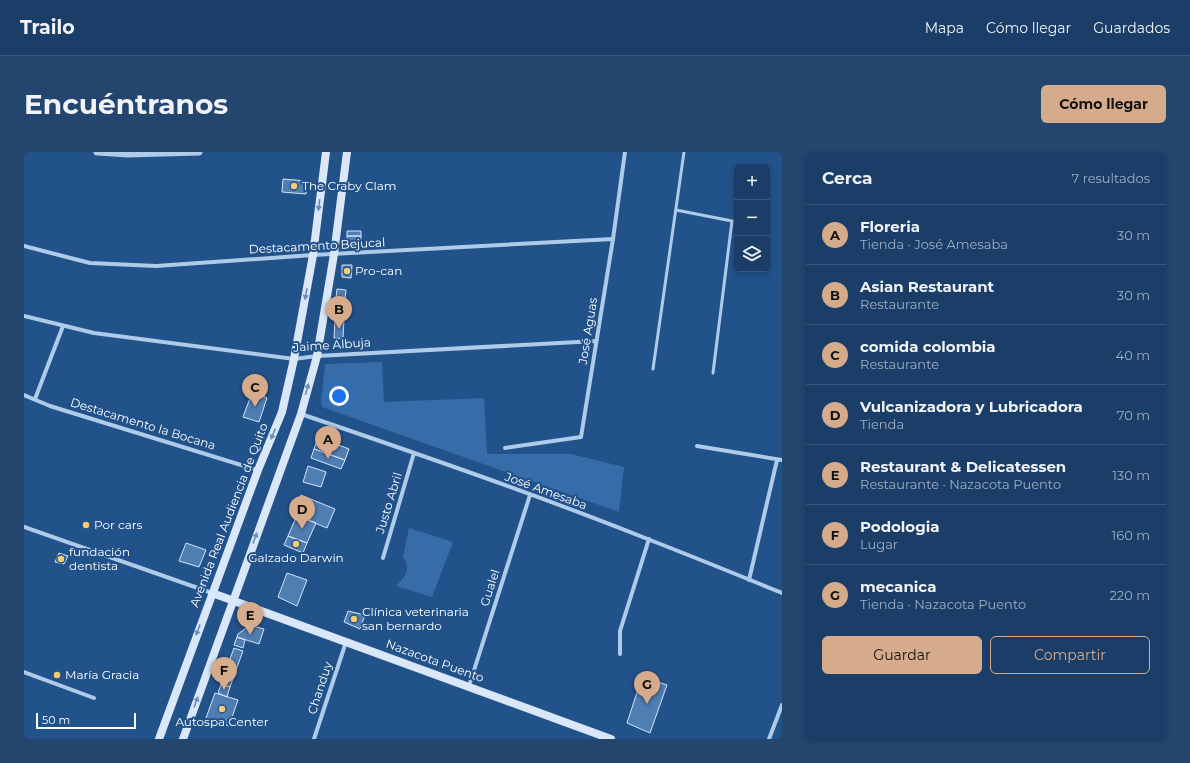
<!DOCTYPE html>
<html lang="es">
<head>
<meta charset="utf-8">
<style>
	body { margin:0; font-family:Montserrat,sans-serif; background:#23456e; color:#f1f3f6 }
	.controls { position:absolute; right:12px; top:12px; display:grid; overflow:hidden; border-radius:6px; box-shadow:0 2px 6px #0003 }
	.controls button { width:36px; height:36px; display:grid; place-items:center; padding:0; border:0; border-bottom:1px solid #38577c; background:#1a3e68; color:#f1f3f6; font:20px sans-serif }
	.scale { position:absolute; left:12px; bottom:10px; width:100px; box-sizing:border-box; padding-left:4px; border:2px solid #fff; border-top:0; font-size:11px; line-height:14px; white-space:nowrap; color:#fff; -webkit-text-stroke:3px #22528a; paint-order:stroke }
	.you { position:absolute; left:315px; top:244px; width:14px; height:14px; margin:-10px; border:3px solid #fff; border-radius:50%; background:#1a73e8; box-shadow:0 0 0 6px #1a73e833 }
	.badge { display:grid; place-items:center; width:26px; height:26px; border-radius:50%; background:#d6ab8b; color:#111; font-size:13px; font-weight:700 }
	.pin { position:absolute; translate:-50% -33px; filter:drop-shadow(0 1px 2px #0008) }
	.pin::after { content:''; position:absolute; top:21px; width:14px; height:12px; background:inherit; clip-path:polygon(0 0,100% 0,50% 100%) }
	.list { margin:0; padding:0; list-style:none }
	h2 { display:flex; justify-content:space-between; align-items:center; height:52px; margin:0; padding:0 16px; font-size:17px }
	h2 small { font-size:13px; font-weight:400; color:#9faec0 }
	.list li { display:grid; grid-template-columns:26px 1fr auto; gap:12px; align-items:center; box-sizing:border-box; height:60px; padding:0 16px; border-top:1px solid #38577c }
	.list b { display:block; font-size:15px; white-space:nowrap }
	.list p { margin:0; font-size:13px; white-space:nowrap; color:#9faec0 }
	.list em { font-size:13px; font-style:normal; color:#9faec0 }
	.actions { display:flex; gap:8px; padding:12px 16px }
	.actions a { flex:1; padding:9px 0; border:1px solid #d6ab8b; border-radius:6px; text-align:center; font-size:14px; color:#d6ab8b }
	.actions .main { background:#d6ab8b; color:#111 }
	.icon { flex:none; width:22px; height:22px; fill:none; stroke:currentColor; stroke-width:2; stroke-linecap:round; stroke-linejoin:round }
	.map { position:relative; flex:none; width:758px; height:587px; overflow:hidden; border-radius:6px }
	header { display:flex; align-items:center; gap:24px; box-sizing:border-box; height:56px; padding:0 20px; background:#1a3e68; border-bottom:1px solid #38577c }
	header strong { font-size:19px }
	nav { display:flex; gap:22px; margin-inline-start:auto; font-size:14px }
	.intro { display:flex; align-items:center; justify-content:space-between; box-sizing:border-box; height:96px; padding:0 24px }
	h1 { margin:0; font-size:28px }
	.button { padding:10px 18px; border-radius:6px; background:#d6ab8b; color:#111; font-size:14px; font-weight:700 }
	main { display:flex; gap:24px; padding:0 24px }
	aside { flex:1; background:#1a3e68; border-radius:6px; box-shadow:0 2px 6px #0003 }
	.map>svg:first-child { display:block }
	.green { fill:#366ca7 }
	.building { fill:#4f7eb3; stroke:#d3e4f8 }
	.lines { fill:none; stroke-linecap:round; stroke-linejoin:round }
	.service { stroke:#aecbea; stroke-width:3 }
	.minor { stroke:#aecbea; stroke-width:4 }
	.tertiary { stroke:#aecbea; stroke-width:7 }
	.secondary { stroke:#d9e7f8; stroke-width:8 }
	.oneway { fill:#6b8eb6 }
	.poi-dot { fill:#f7cc70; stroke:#22528a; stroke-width:1.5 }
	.labels { text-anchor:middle; stroke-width:4; stroke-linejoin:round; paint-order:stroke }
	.poi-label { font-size:12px; fill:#fff; stroke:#22528a; text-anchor:start }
	.street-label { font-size:12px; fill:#fff; stroke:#22528a }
</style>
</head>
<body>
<header>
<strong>Trailo</strong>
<nav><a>Mapa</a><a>Cómo llegar</a><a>Guardados</a></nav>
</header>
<div class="intro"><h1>Encuéntranos</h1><a class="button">Cómo llegar</a></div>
<main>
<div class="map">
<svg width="758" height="587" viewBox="0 0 758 587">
	<rect width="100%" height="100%" fill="#22528a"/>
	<path class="green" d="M358 210 360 250 460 246 463 302H547L600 315 595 360 298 255 297 250 301 212Z
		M385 376 429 390 408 445 372 434C381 425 388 416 379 405Z"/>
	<path class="building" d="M259 27 283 29 282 42 258 40Z
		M323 79H337V84H323Z
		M323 84H337V91L323 90Z
		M318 113H328L327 126 318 125Z
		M313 137 322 138 321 147 312 146Z
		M312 146 321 147V157L311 156Z
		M311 156 321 157 320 167H311Z
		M311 167H320L319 187 310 186Z
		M229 238 243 246 235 270 219 265Z
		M299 287 325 297 321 308 290 297 292 291Z
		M290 297 321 308 317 317 287 306Z
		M284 314 302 320 297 335 279 330Z
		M277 343 311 357 303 376 269 362Z
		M273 363 292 371 283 391 264 384Z
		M264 384 283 391 279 401 260 393Z
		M162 391 182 398 175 415 155 409Z
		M35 401 44 404 40 412 31 410Z
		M263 421 283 428 273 454 254 445Z
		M324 459 341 463 336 477 320 470Z
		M229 474 240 477 235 492 213 485 214 482 222 476Z
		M213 485 221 488 219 496 210 493Z
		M210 496 219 499 212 518 203 515Z
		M203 515 212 518 206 535 197 532Z
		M618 525 643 533 626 581 603 571Z
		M197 532 206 535 203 545 194 541Z
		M191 541 214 548 205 574 182 566Z"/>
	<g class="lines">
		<path class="service" d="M652 58 708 69 689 221
			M629 217 660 0"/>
		<path class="minor" d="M0 94 66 111 132 114 289 103 589 87
			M0 164 70 181 270 207 293 204 572 189
			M0 243 26 254 233 318
			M11 247 39 174
			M277 262C394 302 511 342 626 388 670 405 714 423 758 441
			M673 294 758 308
			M481 296 557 285 589 87 601 0
			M0 375 188 441
			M359 406 390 301
			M725 428 753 308
			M596 502V479L625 387
			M0 520 70 546
			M445 534 506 343
			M290 587 322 490
			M745 587 758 553"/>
		<path class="tertiary" d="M73 0 104 2 175 0"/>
		<path class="secondary" d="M188 441 587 587
			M135 587 234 318 258 260 270 207 289 103 302 0
			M159 587 277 262 293 204 310 102 323 0"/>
	</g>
	<defs><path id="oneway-solid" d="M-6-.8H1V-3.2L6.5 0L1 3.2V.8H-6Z"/></defs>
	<g class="oneway">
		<use href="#oneway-solid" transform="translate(295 53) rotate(97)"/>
		<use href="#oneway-solid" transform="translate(282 142) rotate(100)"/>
		<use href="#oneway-solid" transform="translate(283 237) rotate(-75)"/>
		<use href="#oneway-solid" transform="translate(249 282) rotate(112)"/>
		<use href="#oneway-solid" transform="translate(231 386) rotate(-70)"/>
		<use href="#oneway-solid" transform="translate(174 478) rotate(110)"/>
		<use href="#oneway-solid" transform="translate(172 550) rotate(-70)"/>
	</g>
	<g class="poi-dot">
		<circle cx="270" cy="34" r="4"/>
		<circle cx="323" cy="119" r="4"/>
		<circle cx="62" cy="373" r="4"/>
		<circle cx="272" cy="392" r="4"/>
		<circle cx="37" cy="407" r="4"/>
		<circle cx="330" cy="467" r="4"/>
		<circle cx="33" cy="523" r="4"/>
		<circle cx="198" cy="557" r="4"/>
	</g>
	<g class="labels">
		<g class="poi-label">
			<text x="278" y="38">The Craby Clam</text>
			<text x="331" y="123">Pro-can</text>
			<text x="70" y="377">Por cars</text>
			<text x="45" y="404">fundación<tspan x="45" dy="14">dentista</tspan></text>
			<text x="272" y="410" text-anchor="middle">Galzado Darwin</text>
			<text x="338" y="464">Clínica veterinaria<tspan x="338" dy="14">san bernardo</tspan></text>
			<text x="41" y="527">María Gracia</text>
			<text x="198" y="574" text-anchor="middle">Autospa Center</text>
		</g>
		<g class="street-label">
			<text transform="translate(293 94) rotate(-3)" y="4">Destacamento Bejucal</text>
			<text transform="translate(564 179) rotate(-81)" y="4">José Aguas</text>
			<text transform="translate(308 193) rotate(-4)" y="4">Jaime Albuja</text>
			<text transform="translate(119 272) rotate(17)" y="4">Destacamento la Bocana</text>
			<text transform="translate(522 339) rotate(20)" y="4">José Amesaba</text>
			<text transform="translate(365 351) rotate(-73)" y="4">Justo Abril</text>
			<text transform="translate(205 363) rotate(-69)" y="4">Avenida Real Audiencia de Quito</text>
			<text transform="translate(466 436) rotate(-72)" y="4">Gualel</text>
			<text transform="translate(411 509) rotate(20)" y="4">Nazacota Puento</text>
			<text transform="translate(296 536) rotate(-72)" y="4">Chanduy</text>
		</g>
	</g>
</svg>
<div class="controls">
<button>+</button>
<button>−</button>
<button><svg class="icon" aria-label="layers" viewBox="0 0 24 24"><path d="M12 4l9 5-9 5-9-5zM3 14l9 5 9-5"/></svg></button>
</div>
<div class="scale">50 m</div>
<div class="you"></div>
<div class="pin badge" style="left:304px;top:307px">A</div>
<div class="pin badge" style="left:315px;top:177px">B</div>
<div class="pin badge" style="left:231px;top:255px">C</div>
<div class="pin badge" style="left:278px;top:377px">D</div>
<div class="pin badge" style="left:226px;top:483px">E</div>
<div class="pin badge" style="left:200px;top:538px">F</div>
<div class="pin badge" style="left:623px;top:552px">G</div>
</div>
<aside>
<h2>Cerca<small>7 resultados</small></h2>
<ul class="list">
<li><span class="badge">A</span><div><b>Floreria</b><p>Tienda · José Amesaba</p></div><em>30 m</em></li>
<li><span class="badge">B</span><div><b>Asian Restaurant</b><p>Restaurante</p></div><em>30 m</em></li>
<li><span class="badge">C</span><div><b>comida colombia</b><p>Restaurante</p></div><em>40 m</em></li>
<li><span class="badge">D</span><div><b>Vulcanizadora y Lubricadora</b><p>Tienda</p></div><em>70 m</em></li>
<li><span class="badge">E</span><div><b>Restaurant &amp; Delicatessen</b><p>Restaurante · Nazacota Puento</p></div><em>130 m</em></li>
<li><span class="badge">F</span><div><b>Podologia</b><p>Lugar</p></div><em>160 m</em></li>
<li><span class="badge">G</span><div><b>mecanica</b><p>Tienda · Nazacota Puento</p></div><em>220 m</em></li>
</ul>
<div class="actions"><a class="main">Guardar</a><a>Compartir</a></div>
</aside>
</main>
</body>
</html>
